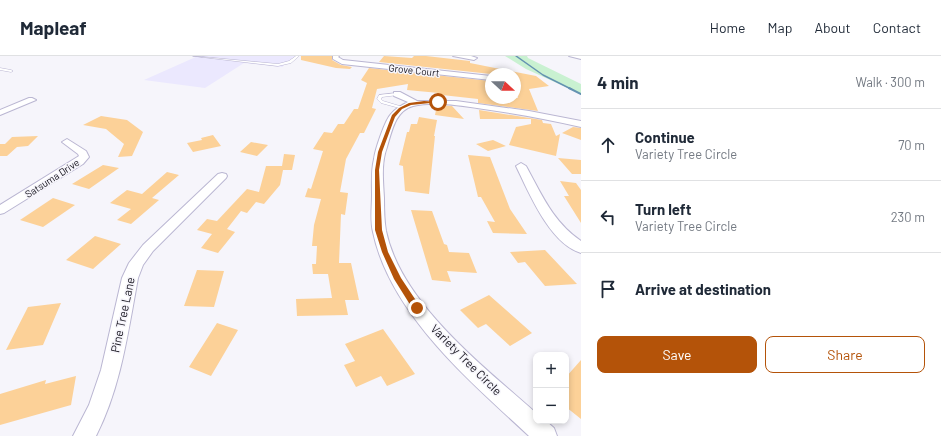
<!DOCTYPE html>
<html lang="en">
<head>
<meta charset="utf-8">
<style>
	body { margin:0; font-family:Barlow,sans-serif; background:#f6f6f7; color:#1f2937 }
	.controls { position:absolute; right:12px; bottom:12px; display:grid; overflow:hidden; border-radius:8px; box-shadow:0 2px 6px #0003 }
	.controls button { width:36px; height:36px; display:grid; place-items:center; padding:0; border:0; border-bottom:1px solid #e0e1e3; background:#fff; color:#1f2937; font:20px sans-serif }
	.compass { position:absolute; left:485px; top:12px; width:36px; height:36px; border-radius:50%; background:#fff; box-shadow:0 2px 6px #0003; rotate:111deg }
	.stop { position:absolute; width:12px; height:12px; margin:-9px; border:3px solid #b45309; border-radius:50%; background:#fff }
	.stop.end { background:#b45309; border-color:#fff; box-shadow:0 1px 4px #0008 }
	.list { margin:0; padding:0; list-style:none }
	h2 { display:flex; justify-content:space-between; align-items:center; height:52px; margin:0; padding:0 16px; font-size:17px }
	h2 small { font-size:13px; font-weight:400; color:#747a83 }
	.list li { display:grid; grid-template-columns:26px 1fr auto; gap:12px; align-items:center; box-sizing:border-box; height:72px; padding:0 16px; border-top:1px solid #e0e1e3 }
	.list b { display:block; font-size:15px; white-space:nowrap }
	.list p { margin:0; font-size:13px; white-space:nowrap; color:#747a83 }
	.list em { font-size:13px; font-style:normal; color:#747a83 }
	.actions { display:flex; gap:8px; padding:12px 16px }
	.actions a { flex:1; padding:9px 0; border:1px solid #b45309; border-radius:8px; text-align:center; font-size:14px; color:#b45309 }
	.actions .main { background:#b45309; color:#fff }
	.icon { flex:none; width:22px; height:22px; fill:none; stroke:currentColor; stroke-width:2; stroke-linecap:round; stroke-linejoin:round }
	.map { position:relative; flex:none; width:581px; height:380px; overflow:hidden }
	header { display:flex; align-items:center; gap:24px; box-sizing:border-box; height:56px; padding:0 20px; background:#fff; border-bottom:1px solid #e0e1e3 }
	header strong { font-size:19px }
	nav { display:flex; gap:22px; margin-inline-start:auto; font-size:14px }
	main { display:flex }
	aside { flex:1; background:#fff }
	.map>svg:first-child { display:block }
	.built { fill:#ebe8fe }
	.green { fill:#c9f1d1 }
	.lines { fill:none; stroke-linecap:round; stroke-linejoin:round }
	.stream-far1 { stroke:#6492b1; stroke-width:1.5 }
	.stream { stroke:#6492b1; stroke-width:2 }
	.building { fill:#fcd198 }
	.service-casing { stroke:#bab6d2; stroke-width:1 }
	.minor-casing { stroke:#bab6d2; stroke-width:2 }
	.service { fill:#fff; fill-rule:evenodd }
	.minor { fill:#fff; fill-rule:evenodd }
	.route { fill:#b45309 }
	.labels { text-anchor:middle; stroke-width:3; stroke-linejoin:round; paint-order:stroke }
	.far-street-label { font-size:10px; fill:#15131d; stroke:#f6f5fb }
	.street-label { font-size:12px; fill:#15131d; stroke:#f6f5fb }
</style>
</head>
<body>
<header>
<strong>Mapleaf</strong>
<nav><a>Home</a><a>Map</a><a>About</a><a>Contact</a></nav>
</header>
<main>
<div class="map">
<svg width="581" height="380" viewBox="0 0 581 380">
	<rect width="100%" height="100%" fill="#f6f5fb"/>
	<path class="built" d="M198 0H296L282 11 244 7 205 32 144 24Z"/>
	<path class="green" d="M505 0H527L528 2 581 28V38L526 13Z"/>
	<g class="lines">
		<path class="stream-far1" d="M516 0 543 19 571 33"/>
		<path class="stream" d="M569 32 581 38"/>
	</g>
	<path class="building" d="M301 0H332V4L341 9 352 11 350 13 336 12 301 4Z
		M384 0 412 2 414 0H426L470 5V7L536 20 549 30 529 33 538 55 478 47V43L442 39 446 44H438L439 37 407 34 408 28 377 33 372 52 376 53 364 77H360L346 103 340 136 348 137 345 159 341 158 339 207H351L359 244H345L348 259 297 260 296 243 332 242 328 218H313L312 208H316L317 190H312L314 169 321 143 305 141 308 132 311 133 323 95 313 93 324 76 332 77 338 68H344L354 53H358L367 27 361 24 369 12 491 25V42H518L515 33V18H491L379 6Z
		M437 49 452 50 464 63 435 59Z
		M479 54 542 64 543 67 551 68 556 80 560 78 556 100 509 89 516 71 531 68V63H480Z
		M101 60 127 64 143 76 132 100 118 101 124 88 106 73 83 69Z
		M419 61 437 64 434 80H435L429 138 405 135 403 110 399 109 407 76H409L411 68H417Z
		M573 71 581 72V84L562 77Z
		M213 79 221 90 193 96 187 87 202 84 201 82Z
		M38 80 28 90 17 91 7 100H0V88H5L12 81Z
		M493 84 506 90 488 95 476 88Z
		M251 86 268 89 257 100 240 96Z
		M284 98 295 99 292 114H283L280 129 264 148 256 146 247 157 241 155 227 173 235 176 218 197 201 192 212 178 197 174 207 163 217 165 247 133 259 136 266 110H282Z
		M468 99 490 101 510 153 527 178 493 177 487 165 495 166 481 141H478Z
		M558 102 581 104V118H572Z
		M103 109 119 112 89 133 72 128Z
		M167 116 179 119 152 142 159 144 131 168 117 164 131 153 110 147 127 134 142 138Z
		M560 125 576 127 581 134V167L564 140H569Z
		M53 142 75 149 43 171 20 164Z
		M411 154 432 155 444 188 447 189 449 196 469 197 477 217 447 215 451 226 432 224Z
		M95 180 121 188 93 213 66 204Z
		M545 194 577 228 545 230 525 206 518 207 510 196Z
		M197 214 224 215 214 251 184 250Z
		M489 239 532 277 510 290 486 268 478 272 460 254Z
		M61 247 43 289 6 294 28 251Z
		M217 267 238 274 211 320 189 311Z
		M383 273 415 318 387 330 381 320 356 331 344 309 355 305 345 288Z
		M581 304V363L566 351V321Z
		M76 320 71 349 0 369V338L46 324 45 328Z"/>
	<g class="lines">
		<defs>
			<path id="service" d="M193 0 278 8 289 5 296 0H299L291 7 278 10Z
				M0 12 11 14 13 15 11 16 0 14Z
				M397 37 398 39 382 41 381 43 383 45 403 51V53L381 47 377 43 379 39Z"/>
			<path id="minor" d="M333 0H339L338 1 343 4 491 20V24L342 8 333 3Z
				M453 0H471L477 2 474 4Z
				M569 0H581V3Z
				M394 36H400L417 45H456L529 55 581 65V71C546 63 512 57 477 52 457 49 433 45 413 50 395 55 392 75 387 91 381 107 383 124 384 142 384 152 384 164 386 175 401 247 483 310 536 357V365H546L554 372 557 380H529C471 326 390 258 373 176 370 164 372 151 372 139 372 127 371 115 374 103 375 94 385 64 391 58 395 53 402 49 408 46L394 40Z
				M29 42H32L36 44 0 59V54Z
				M67 83 86 95 89 101 83 108 4 157 0 158V149L79 100 78 98 62 86Z
				M521 107 526 110C542 139 553 166 581 185V197C550 188 529 137 516 110Z
				M222 117 226 118 227 120 226 122 153 195 143 209 138 222C128 276 121 331 96 380H73L89 349 101 314 122 222 129 207 143 189 218 118Z"/>
		</defs>
		<use href="#service" class="service-casing"/>
		<use href="#minor" class="minor-casing"/>
		<use href="#service" class="service"/>
		<use href="#minor" class="minor"/>
	</g>
	<path class="route" d="M424 45 440 46 411 49 402 53 395 61 382 96 379 114 382 174 388 196 401 222 421 252 417 255H414L394 223 382 196 375 174V114L378 96 392 59 399 52 409 47Z"/>
	<g class="labels">
		<g class="far-street-label">
			<text transform="translate(414 14) rotate(6)" y="4">Grove Court</text>
			<text transform="translate(52 122) rotate(-33)" y="4">Satsuma Drive</text>
		</g>
		<g class="street-label">
			<text transform="translate(123 259) rotate(-78)" y="4">Pine Tree Lane</text>
			<text transform="translate(466 304) rotate(45)" y="4">Variety Tree Circle</text>
		</g>
	</g>
</svg>
<div class="controls">
<button>+</button>
<button>−</button>
</div>
<svg class="compass" viewBox="-18 -18 36 36"><path d="M0-13l5 13h-10z" fill="#e53935"/><path d="M0 13l5-13h-10z" fill="#747a83"/></svg>
<div class="stop" style="left:438px;top:46px"></div>
<div class="stop end" style="left:417px;top:252px"></div>
</div>
<aside>
<h2>4 min<small>Walk · 300 m</small></h2>
<ul class="list">
<li><svg class="icon" aria-label="ahead" viewBox="0 0 24 24"><path d="M12 20V5M6 11l6-6 6 6"/></svg><div><b>Continue</b><p>Variety Tree Circle</p></div><em>70 m</em></li>
<li><svg class="icon" aria-label="left" viewBox="0 0 24 24"><path d="M17 20v-9H6M10 6l-5 5 5 5"/></svg><div><b>Turn left</b><p>Variety Tree Circle</p></div><em>230 m</em></li>
<li><svg class="icon" aria-label="arrive" viewBox="0 0 24 24"><path d="M6 21V4h12l-3 4 3 4H6"/></svg><div><b>Arrive at destination</b></div></li>
</ul>
<div class="actions"><a class="main">Save</a><a>Share</a></div>
</aside>
</main>
</body>
</html>
